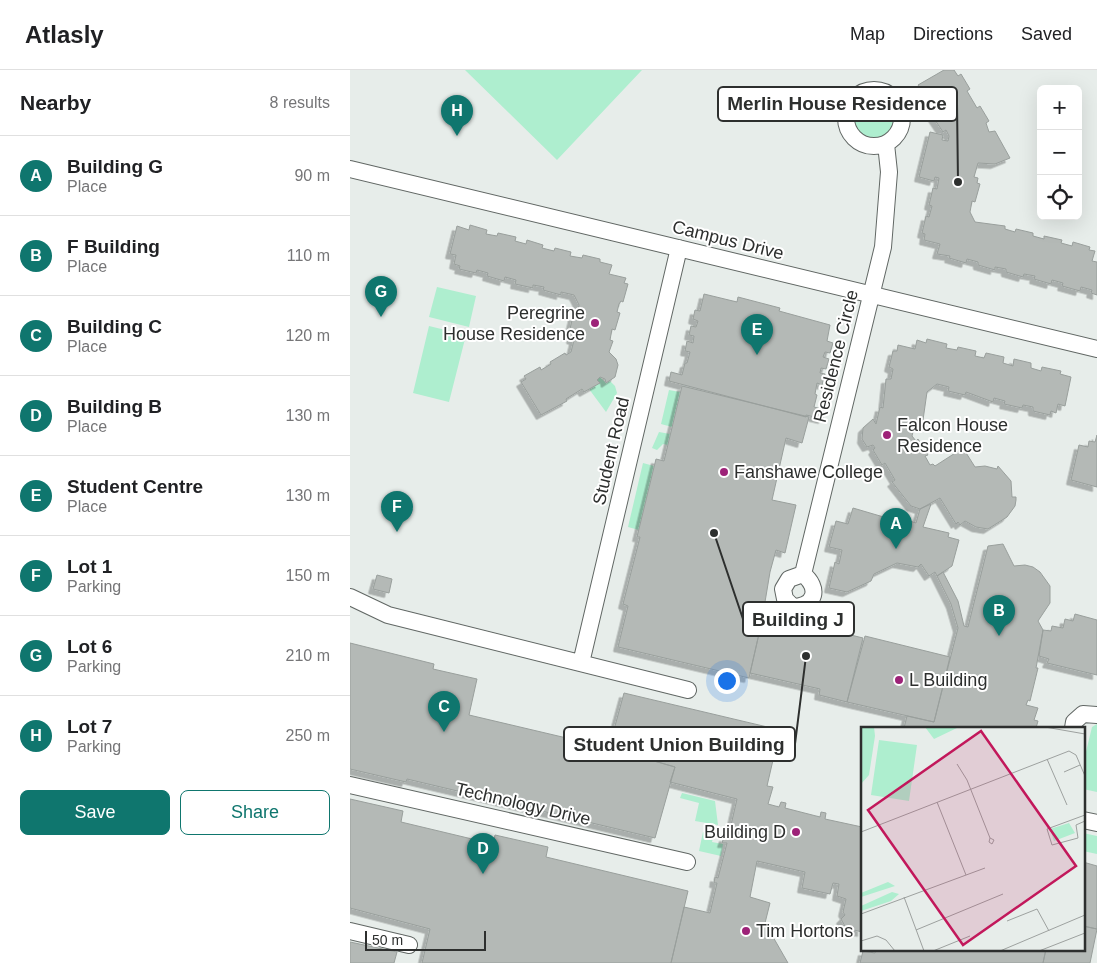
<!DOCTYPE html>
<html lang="en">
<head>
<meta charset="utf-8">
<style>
	body { margin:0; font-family:Helvetica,sans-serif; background:#f2f2f2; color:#202124 }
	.controls { position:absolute; right:15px; top:15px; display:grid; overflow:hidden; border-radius:8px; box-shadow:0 5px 20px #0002 }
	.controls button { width:45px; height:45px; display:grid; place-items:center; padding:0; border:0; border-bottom:1px solid #e0e0e0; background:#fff; color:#202124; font:25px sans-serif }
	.scale { position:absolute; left:15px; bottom:12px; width:121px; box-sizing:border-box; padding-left:5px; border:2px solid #2d2f2e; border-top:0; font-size:14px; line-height:18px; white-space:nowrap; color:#2d2f2e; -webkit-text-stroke:4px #fff; paint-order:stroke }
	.you { position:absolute; left:376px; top:610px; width:18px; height:18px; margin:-12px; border:4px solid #fff; border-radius:50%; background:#1a73e8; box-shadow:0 0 0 8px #1a73e833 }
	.badge { display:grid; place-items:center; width:32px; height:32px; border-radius:50%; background:#0f766e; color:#fff; font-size:16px; font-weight:700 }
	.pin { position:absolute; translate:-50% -41px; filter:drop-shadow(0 1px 2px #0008) }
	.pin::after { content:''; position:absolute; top:26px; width:18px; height:15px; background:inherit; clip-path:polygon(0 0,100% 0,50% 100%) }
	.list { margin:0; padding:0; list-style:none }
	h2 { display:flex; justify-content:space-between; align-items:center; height:65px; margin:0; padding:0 20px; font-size:21px }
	h2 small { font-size:16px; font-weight:400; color:#757577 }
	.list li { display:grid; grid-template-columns:32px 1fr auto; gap:15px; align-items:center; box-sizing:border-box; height:80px; padding:0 20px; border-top:1px solid #e0e0e0 }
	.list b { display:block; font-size:19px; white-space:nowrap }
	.list p { margin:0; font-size:16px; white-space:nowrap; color:#757577 }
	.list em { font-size:16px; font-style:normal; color:#757577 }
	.actions { display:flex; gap:10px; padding:15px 20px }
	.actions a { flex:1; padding:11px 0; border:1px solid #0f766e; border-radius:8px; text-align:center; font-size:18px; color:#0f766e }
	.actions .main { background:#0f766e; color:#fff }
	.icon { flex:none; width:28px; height:28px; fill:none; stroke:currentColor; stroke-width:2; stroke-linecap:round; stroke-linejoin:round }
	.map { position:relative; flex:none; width:747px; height:893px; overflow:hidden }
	header { display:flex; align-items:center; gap:30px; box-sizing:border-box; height:70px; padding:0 25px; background:#fff; border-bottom:1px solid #e0e0e0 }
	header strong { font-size:24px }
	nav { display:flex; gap:28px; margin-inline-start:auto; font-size:18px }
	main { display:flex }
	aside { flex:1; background:#fff }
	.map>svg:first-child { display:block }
	.green { fill:#aeeecf }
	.building { fill:#b4b9b6; stroke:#999f9c; filter:url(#shadow) }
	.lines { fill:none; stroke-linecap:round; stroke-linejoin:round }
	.minor-casing { stroke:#616764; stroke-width:18 }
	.minor { stroke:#fff; stroke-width:16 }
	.poi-dot { fill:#9d2278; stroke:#fff; stroke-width:2 }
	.labels { text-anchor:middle; stroke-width:4; stroke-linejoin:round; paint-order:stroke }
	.street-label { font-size:18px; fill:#2d2f2e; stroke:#fff }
	.poi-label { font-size:18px; fill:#2d2f2e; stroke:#fff; text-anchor:start }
	.inset-road { fill:none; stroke:#9da19f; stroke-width:1 }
	.view { fill:#c2185b; fill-opacity:0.15; stroke:#c2185b; stroke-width:2.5 }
	.inset-edge { fill:none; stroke:#2d2f2e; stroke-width:2.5 }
	.leader { fill:none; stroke:#2d2f2e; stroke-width:2 }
	.callout-dot { fill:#2d2f2e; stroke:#fff; stroke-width:2 }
	.callout { fill:#fff; stroke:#2d2f2e; stroke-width:2 }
	.callout-label { font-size:19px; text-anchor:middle; font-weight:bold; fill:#2d2f2e }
</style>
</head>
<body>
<header>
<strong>Atlasly</strong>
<nav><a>Map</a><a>Directions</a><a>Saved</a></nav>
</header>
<main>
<aside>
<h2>Nearby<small>8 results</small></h2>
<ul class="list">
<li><span class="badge">A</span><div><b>Building G</b><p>Place</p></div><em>90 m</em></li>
<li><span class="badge">B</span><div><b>F Building</b><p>Place</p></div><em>110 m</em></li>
<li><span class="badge">C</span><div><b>Building C</b><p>Place</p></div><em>120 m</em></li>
<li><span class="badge">D</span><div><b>Building B</b><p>Place</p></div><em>130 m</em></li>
<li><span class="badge">E</span><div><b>Student Centre</b><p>Place</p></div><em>130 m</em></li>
<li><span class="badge">F</span><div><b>Lot 1</b><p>Parking</p></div><em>150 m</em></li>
<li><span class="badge">G</span><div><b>Lot 6</b><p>Parking</p></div><em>210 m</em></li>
<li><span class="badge">H</span><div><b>Lot 7</b><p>Parking</p></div><em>250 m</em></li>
</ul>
<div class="actions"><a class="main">Save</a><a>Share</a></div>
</aside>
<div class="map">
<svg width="747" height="893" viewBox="0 0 747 893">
	<defs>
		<filter id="shadow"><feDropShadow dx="-4.5" dy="4.5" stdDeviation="0" flood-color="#0004"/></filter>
	</defs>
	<rect width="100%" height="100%" fill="#e7edea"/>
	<path class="green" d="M115 0H292L207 90Z
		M503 47a21 21 0 1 1 42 0a21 21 0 1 1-42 0Z
		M87 217 126 226 119 257 79 247Z
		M79 256 116 265 99 332 63 323Z
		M250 307 256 313 260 311 265 316 267 323 256 342 239 319 249 313 247 310Z
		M319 320 330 322 322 357 311 354Z
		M309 362 320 364 318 375 313 374 307 380 302 378Z
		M293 393 304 396 289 460 278 457Z
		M747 654V722L733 719V694L742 657Z
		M332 723 365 731 368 755 345 751 349 733 330 728Z
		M353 762 364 764 362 772 373 774 371 786 349 781Z
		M733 763 747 766V784L733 781Z"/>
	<path class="building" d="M594 0H604L608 6 611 4 620 19 617 21 627 38 630 36 639 51 636 53 639 62 645 61 660 88 645 94 628 93 624 107 628 108 627 113 630 114 625 132 622 131 620 142 625 152 655 156V159L665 162 666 159 683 163V166L694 169V166L712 170 711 173 722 176 723 172 740 177 739 180 745 181 742 191 747 192V225L741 223 742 220 731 217 730 221 712 216 713 213 702 210 701 214 684 209 685 206 674 204 673 207 656 202V199L645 197V200L628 195V192L617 189 616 193 599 188 600 186 587 184 590 174 574 170 575 164 572 163 576 146 579 147 582 136 579 135 583 118 587 119 589 108 585 107 584 111 569 107 580 62 593 65 592 70 598 71 599 66 596 60 593 62 583 47 587 45 581 36 578 38 568 23 572 21 568 15Z
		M120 155 137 160 136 164 147 166 148 163 166 167 165 171 176 174 177 170 193 175 192 178 204 181 205 178 221 182 220 186 232 188 233 185 250 189V192L262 195 259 204 276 208 274 213 278 214 273 232 271 231 269 234 267 242 270 243 265 260 262 259 260 270 263 271 259 282 266 289 268 295 265 307 256 313 255 309 250 307 247 310 250 313 234 322 232 319 216 329 217 331 191 345 171 312 176 309 174 306 190 297 191 300 201 294 200 292 215 283 216 285 221 282 224 270 221 269 222 264 219 263 223 246 226 247 229 235 224 225 211 222V225L193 220 194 217 183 215V218L165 214 166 210 155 207 154 211 137 206 138 203 127 200 126 203 109 199 110 196 104 194 106 185 100 184 107 156 119 160Z
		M354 224 387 232 388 227 430 238 429 241 480 255 477 271 483 273 480 283 475 282 473 287 479 289 476 299 471 298 470 303 475 304 472 315 467 313 465 324 467 325 464 337 475 340 473 349 456 345V347L319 311 321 302 332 305 335 293H337L340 282 335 281 337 271 343 273 344 266 339 265 341 256 346 257 348 251 343 249 345 240 350 241Z
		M577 269 597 274 596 278 607 280 608 277 626 281 625 286 634 288 636 283 654 287 653 293 663 296 664 289 681 293V298L691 301 692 297 711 301 710 304 721 307 715 336 708 334 706 343 701 341 700 345 683 341V337L673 335 672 338 654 334 655 331 644 328 643 332 616 322 615 325 598 321 599 317 587 314 577 322 573 350H570L568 356 565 354 562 366 566 371 568 369 578 385 575 386 580 395 583 394 585 396 613 378 625 397 635 396 647 399 648 396 661 411 662 427H666V430L665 436 657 447 638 459 626 457 615 451 610 455 608 452 606 454 590 428 570 439 561 436 542 412 545 410 535 393 532 395 523 380 525 378 523 375 517 377 512 369 513 358 523 349 526 354 530 337 533 338 536 309H541L543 299 539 297 543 281H547L548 275 565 279 567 270 576 273Z
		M332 316 459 347 452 373 436 368 422 430 446 435 435 483 426 480 420 502 415 532 421 533 425 540 424 546 411 555 399 608 268 577 278 536 273 534 290 467H287L306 389 314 391Z
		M747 365V417L721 410 729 375 738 377 739 371 745 372Z
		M581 434 573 457 599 463 598 467 609 470 602 496 587 506 585 502 579 506 571 494 568 497 547 493 524 504 521 511 497 522 479 518 485 492 489 494 492 480 479 477 486 451 498 454 503 438 537 448 538 444 566 453 570 439Z
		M653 474 664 496 675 495 683 497 690 502 700 516V533L688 551 693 560 686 598H688L680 631 678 630 676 635 688 638 684 650 688 651 686 658H554L557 646 584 652 608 558 601 534 587 506 593 502 608 531 614 556 618 557 638 476Z
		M27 505 42 509 39 523 23 519Z
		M725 544 747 550V605L697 593 699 589 689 586 693 560 701 561 702 556 713 558 715 549 723 551Z
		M424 546 513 568 497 632 469 625 470 619 400 603 411 555Z
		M515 566 600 587 584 652 497 632Z
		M0 573 84 594 83 599 127 609 119 645 259 678 325 697 305 768 57 709 56 712 0 699Z
		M274 623 430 660 417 716 423 717 418 734 429 737 431 732 436 733 435 738 470 747 471 742 476 743 475 749 512 757V862L504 860 503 856 497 860 491 849 495 845 493 842 496 829 487 826 489 814 483 813 480 824 452 818 455 802 407 791 400 827 420 833 415 853 438 893H321L334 837 360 843 367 813H364L365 807 368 808 377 773H372L374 767 378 768 387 729 320 712 325 697 259 678Z
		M0 729 53 741 51 752 143 774 145 765 198 777 196 787 338 821 321 893H72L80 859 0 838Z
		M733 792 747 796V859L733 856Z
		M733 856 747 859 740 893H693L696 879H733Z
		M0 872 47 882 44 893H0Z
		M526 879H696L693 893H510L513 881 525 883Z"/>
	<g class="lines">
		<defs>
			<path id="minor" d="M496 48a28 28 0 1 1 56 0a28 28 0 1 1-56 0Z
				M0 99 747 279
				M453 504C470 518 466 536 443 537L435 529 433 519 439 509 453 504 533 177 539 102 536 74
				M0 527 38 545 338 620
				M231 593 329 178
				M723 658 724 652 733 644 747 645
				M0 715 337 792
				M733 750 747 753
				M0 861 59 875"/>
		</defs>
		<use href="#minor" class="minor-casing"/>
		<use href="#minor" class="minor"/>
	</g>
	<g class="poi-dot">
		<circle cx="245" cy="253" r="5"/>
		<circle cx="537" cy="365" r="5"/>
		<circle cx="374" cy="402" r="5"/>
		<circle cx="549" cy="610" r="5"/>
		<circle cx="446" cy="762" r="5"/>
		<circle cx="396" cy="861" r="5"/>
	</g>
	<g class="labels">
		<g class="street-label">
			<text transform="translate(378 170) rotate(14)" y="6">Campus Drive</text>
			<text transform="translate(486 286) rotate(-76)" y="6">Residence Circle</text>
			<text transform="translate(261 381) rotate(-77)" y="6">Student Road</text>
			<text transform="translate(173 734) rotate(13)" y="6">Technology Drive</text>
		</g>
		<g class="poi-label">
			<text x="235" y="249" text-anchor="end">Peregrine<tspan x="235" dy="21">House Residence</tspan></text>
			<text x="547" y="361">Falcon House<tspan x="547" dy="21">Residence</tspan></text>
			<text x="384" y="408">Fanshawe College</text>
			<text x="559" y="616">L Building</text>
			<text x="436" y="768" text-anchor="end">Building D</text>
			<text x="406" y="867">Tim Hortons</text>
		</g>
	</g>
	<g transform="translate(511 657)">
		<rect width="224" height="224" fill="#e7edea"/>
		<path d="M0 0H13L14 9 8 48 0 57ZM64 0H98L73 12ZM18 13 56 18 48 74 10 68ZM208 96 214 106 193 114 189 102ZM27 155 34 159 0 170V166ZM31 165 38 167 30 174 0 184V179Z" fill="#aeeecf"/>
		<path class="inset-road" d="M184 0 224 7M186 32 206 78M96 37 106 53 129 111 128 115 131 117 133 113 129 111M203 45 219 38M76 75 105 148M224 88 186 102 191 118 217 111 215 98 224 94M0 105 208 24 215 28 224 49M43 170 63 224M0 187 124 141M146 194 176 182 188 204M55 203 142 167M0 214 16 209 25 213 34 224M72 224 109 209M139 224 224 188M178 224 224 206"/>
		<path class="view" d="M120 4 215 139 102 218 7 83Z"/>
		<rect width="224" height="224" class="inset-edge"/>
	</g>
	<path class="leader" d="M608 112L607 34M364 463L393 549M456 586L445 674"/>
	<g class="callout-dot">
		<circle cx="608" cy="112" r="5"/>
		<circle cx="364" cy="463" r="5"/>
		<circle cx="456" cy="586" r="5"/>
	</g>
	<g class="callout">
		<rect x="368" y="17" width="239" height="34" rx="5"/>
		<rect x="393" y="532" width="111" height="34" rx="5"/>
		<rect x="214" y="657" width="231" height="34" rx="5"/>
	</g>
	<g class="callout-label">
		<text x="487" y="40">Merlin House Residence</text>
		<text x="448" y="556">Building J</text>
		<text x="329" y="681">Student Union Building</text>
	</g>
</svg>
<div class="controls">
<button>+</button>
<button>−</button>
<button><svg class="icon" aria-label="locate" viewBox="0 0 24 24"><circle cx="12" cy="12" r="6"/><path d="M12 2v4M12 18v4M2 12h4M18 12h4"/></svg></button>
</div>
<div class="scale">50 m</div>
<div class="you"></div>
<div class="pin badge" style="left:546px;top:479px">A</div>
<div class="pin badge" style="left:649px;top:566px">B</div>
<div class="pin badge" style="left:94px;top:662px">C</div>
<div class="pin badge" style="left:133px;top:804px">D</div>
<div class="pin badge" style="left:407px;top:285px">E</div>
<div class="pin badge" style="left:47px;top:462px">F</div>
<div class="pin badge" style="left:31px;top:247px">G</div>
<div class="pin badge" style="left:107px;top:66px">H</div>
</div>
</main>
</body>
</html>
